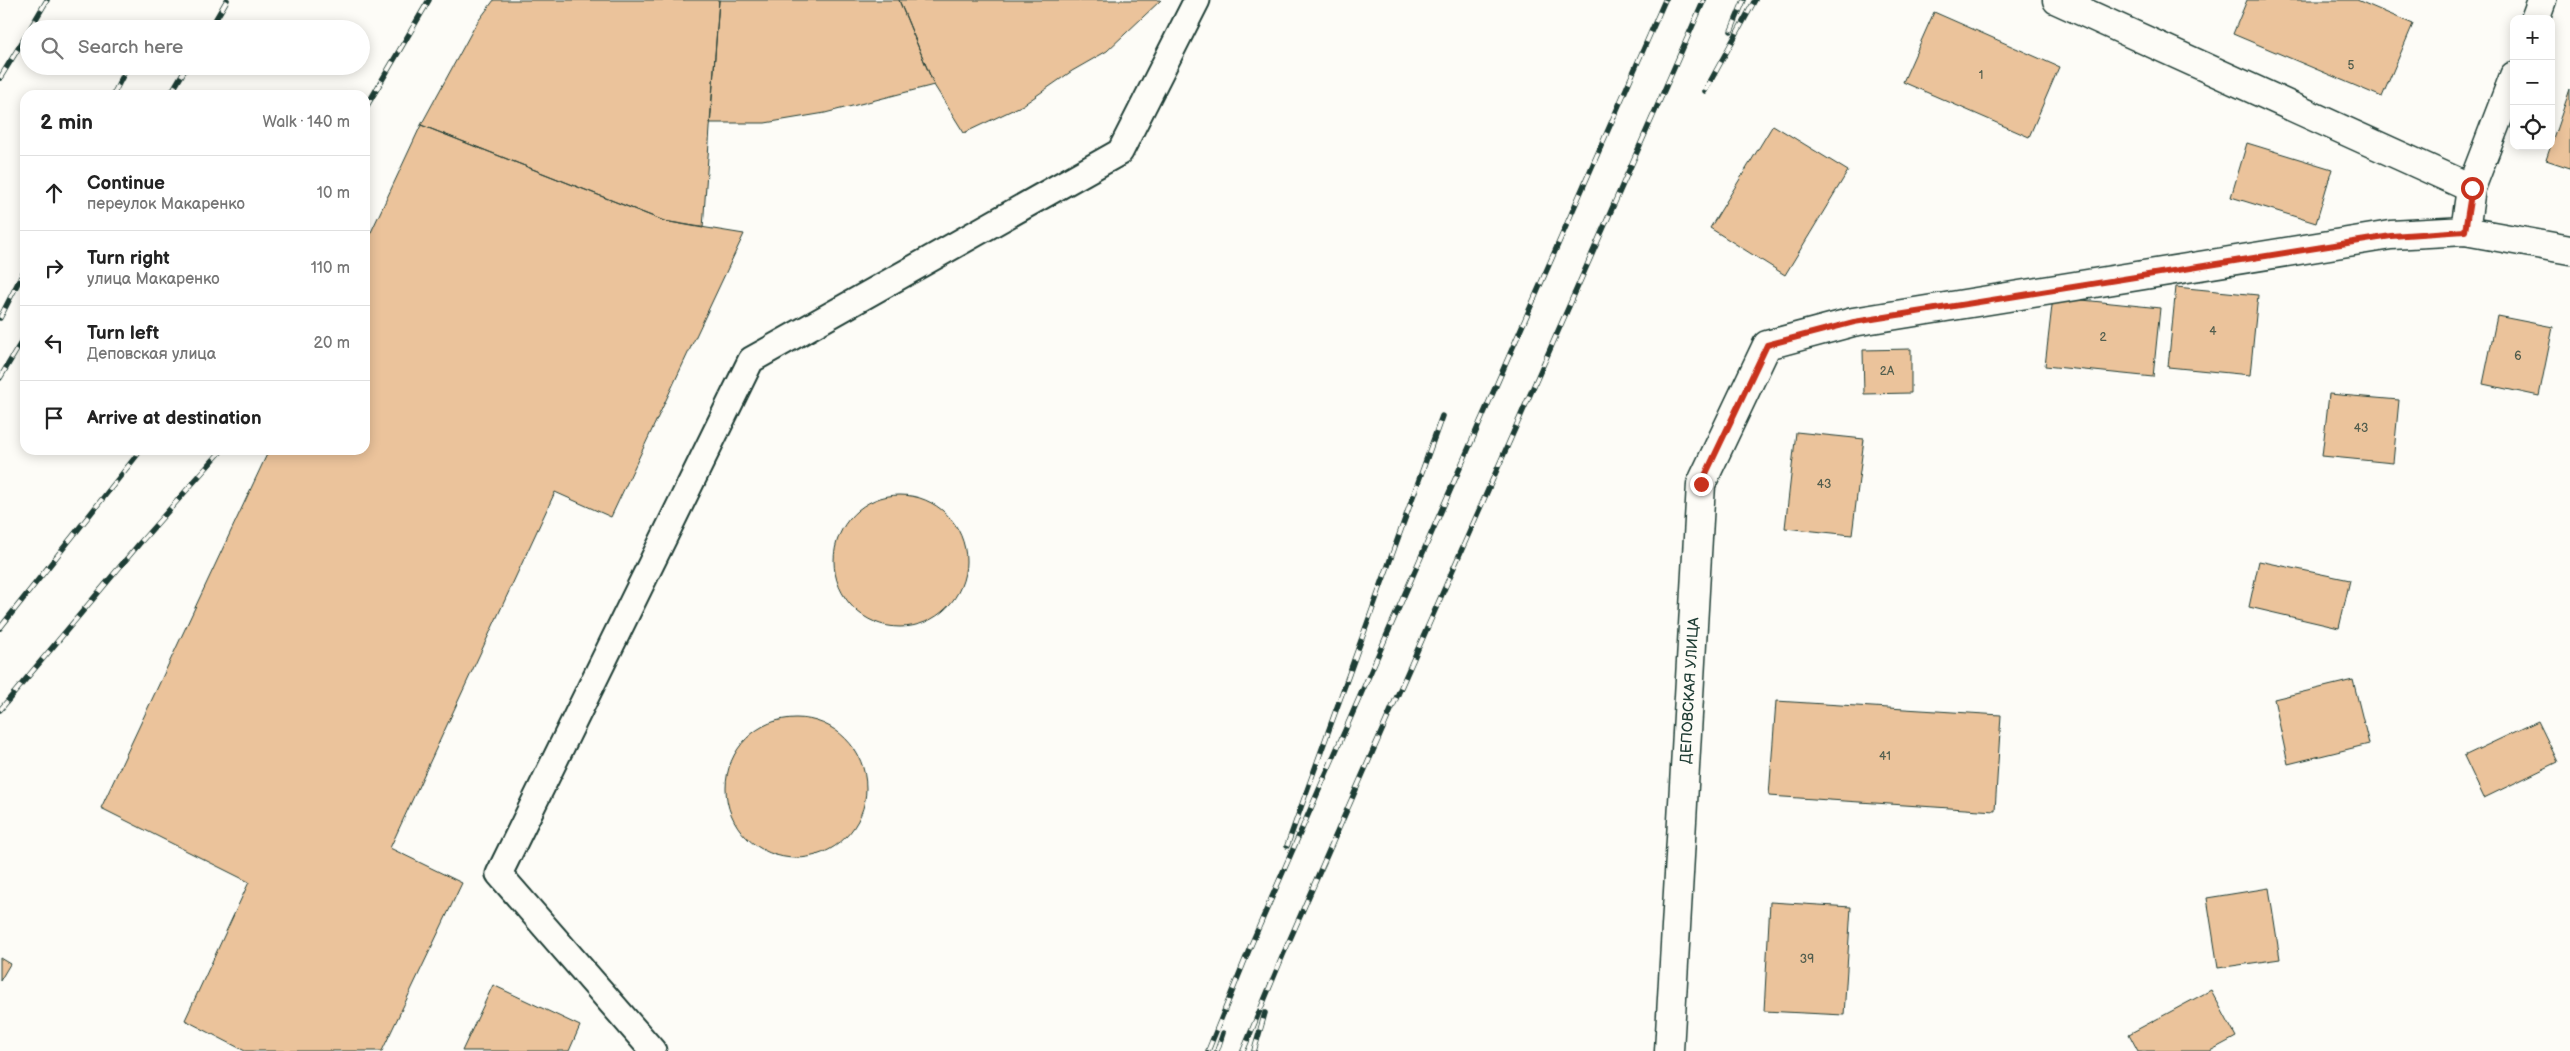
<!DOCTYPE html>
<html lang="en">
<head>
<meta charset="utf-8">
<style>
	body { margin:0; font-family:"Balsamiq Sans",sans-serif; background:#f6f6f6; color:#222 }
	.controls { position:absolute; right:15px; top:15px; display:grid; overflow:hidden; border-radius:10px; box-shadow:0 2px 12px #0003 }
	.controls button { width:45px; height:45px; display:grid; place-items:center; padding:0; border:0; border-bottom:1px solid #e0e0e0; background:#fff; color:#222; font:25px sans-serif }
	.stop { position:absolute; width:15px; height:15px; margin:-11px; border:4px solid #c8321e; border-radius:50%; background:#fff }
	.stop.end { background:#c8321e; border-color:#fff; box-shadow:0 1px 5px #0008 }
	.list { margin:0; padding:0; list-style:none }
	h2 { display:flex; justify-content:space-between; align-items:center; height:65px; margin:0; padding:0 20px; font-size:21px }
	h2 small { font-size:16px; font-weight:400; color:#767676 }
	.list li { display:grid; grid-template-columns:32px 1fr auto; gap:15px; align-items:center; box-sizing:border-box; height:75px; padding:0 20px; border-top:1px solid #e0e0e0 }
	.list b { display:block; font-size:19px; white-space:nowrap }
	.list p { margin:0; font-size:16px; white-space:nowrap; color:#767676 }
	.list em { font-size:16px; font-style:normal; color:#767676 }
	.icon { flex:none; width:28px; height:28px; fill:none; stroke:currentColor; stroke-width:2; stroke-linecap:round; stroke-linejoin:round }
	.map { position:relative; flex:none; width:2570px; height:1051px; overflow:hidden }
	.search { position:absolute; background:#fff; box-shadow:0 2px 12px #0003; left:20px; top:20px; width:350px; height:55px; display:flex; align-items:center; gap:12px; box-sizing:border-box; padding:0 18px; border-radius:28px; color:#767676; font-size:19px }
	.panel { position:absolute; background:#fff; box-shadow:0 2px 12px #0003; left:20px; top:90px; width:350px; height:365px; border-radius:15px }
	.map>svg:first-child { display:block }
	.building { fill:#ebc39b; stroke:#1f3d34 }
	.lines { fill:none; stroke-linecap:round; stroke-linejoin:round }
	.lane-casing { stroke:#1f3d34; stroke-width:29 }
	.street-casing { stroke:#1f3d34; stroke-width:31 }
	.lane { stroke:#fdfcf7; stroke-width:25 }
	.street { stroke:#fdfcf7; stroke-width:28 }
	.rail-casing { stroke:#1f3d34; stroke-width:5.5 }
	.rail { stroke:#fdfcf7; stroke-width:4; stroke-dasharray:11; stroke-linecap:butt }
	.route { stroke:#c8321e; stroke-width:6 }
	.labels { text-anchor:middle; stroke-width:5; stroke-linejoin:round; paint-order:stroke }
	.number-label { font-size:12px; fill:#525e4e }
	.street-label { font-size:15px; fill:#1f3d34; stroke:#fdfcf7 }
</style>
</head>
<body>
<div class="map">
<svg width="2570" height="1051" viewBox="0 0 2570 1051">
	<rect width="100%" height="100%" fill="#fdfcf7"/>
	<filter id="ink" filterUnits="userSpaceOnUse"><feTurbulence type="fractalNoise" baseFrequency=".02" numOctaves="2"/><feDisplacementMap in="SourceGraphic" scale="10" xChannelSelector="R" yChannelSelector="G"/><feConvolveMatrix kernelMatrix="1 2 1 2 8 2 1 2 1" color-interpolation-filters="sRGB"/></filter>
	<g filter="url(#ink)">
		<path class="building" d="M494 0H719L703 228 664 221 421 125 476 24Z
			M719 0H899L934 85 825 113 765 123H710Z
			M899 0H1161L1107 51 1072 71 1023 105 964 133 934 85Z
			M2247 0H2357L2413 24 2382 97 2233 34Z
			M1934 12 2059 67 2029 137 1903 82Z
			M2570 89V168L2546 160Z
			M421 125 664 221 744 234 611 517 555 492 390 848 462 883 382 1051H245L185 1020 249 882 101 808 269 450H365V245Z
			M1773 125 1848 171 1785 275 1710 228Z
			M2247 143 2332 169 2316 223 2231 197Z
			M2176 287 2258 295 2250 375 2168 367Z
			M2053 297 2160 308 2153 377 2045 366Z
			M2497 316 2553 327 2539 396 2483 384Z
			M1911 349V393L1864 394 1863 350Z
			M2329 394 2399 400 2393 463 2322 456Z
			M1796 432 1864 439 1852 535 1785 528Z
			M834 561a66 66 0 1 1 132 0a66 66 0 1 1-132 0Z
			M2259 561 2350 580 2339 628 2249 607Z
			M2353 680 2369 744 2288 764 2274 699Z
			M1776 701 2001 715 1995 811 1769 796Z
			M726 788a70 70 0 1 1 140 0a70 70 0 1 1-140 0Z
			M2538 721 2558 762 2484 798 2464 756Z
			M2269 888 2280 959 2218 968 2207 898Z
			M1770 902 1851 907 1844 1015 1764 1011Z
			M0 958 10 964 0 981Z
			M493 985 580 1026 569 1051H462Z
			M2211 990 2236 1037 2210 1051H2138L2129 1034Z"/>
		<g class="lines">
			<defs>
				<path id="lane" d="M653 1051 499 874 751 360 1120 152 1197 0"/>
				<g id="street">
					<path d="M2057 0 2471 188"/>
					<path d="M2535 19 2542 0"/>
					<path d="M2465 231 2471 188 2514 76"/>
					<path id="s1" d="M1669 1051 1701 484 1767 345 1853 322 2391 235 2465 231 2570 250"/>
				</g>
			</defs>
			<use href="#lane" class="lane-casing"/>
			<use href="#street" class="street-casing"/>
			<use href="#lane" class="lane"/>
			<use href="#street" class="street"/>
			<defs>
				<path id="rail" d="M30 29 47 0
					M210 29 227 0
					M1731 31 1744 0
					M0 78 29 31
					M1705 91 1755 0
					M113 95 128 66
					M170 95 187 66
					M365 109 429 0
					M0 318 25 269
					M0 378 25 336
					M0 628 141 450
					M0 710 139 544 222 450
					M1287 846 1442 416
					M1208 1051 1251 945 1665 0
					M1217 1051 1223 1033
					M1243 1051 1283 955 1704 0
					M1254 1051 1265 1013"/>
			</defs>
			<use href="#rail" class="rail-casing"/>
			<use href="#rail" class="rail"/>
		</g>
	</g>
	<g class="lines" filter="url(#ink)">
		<path class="route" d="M1701 484 1767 345 1854 322 2391 236 2465 231 2472 188"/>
	</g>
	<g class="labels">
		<g class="number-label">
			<text x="2351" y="69">5</text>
			<text x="1981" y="79">1</text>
			<text x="2213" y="335">4</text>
			<text x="2103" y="341">2</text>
			<text x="2518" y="360">6</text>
			<text x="1887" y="375">2А</text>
			<text x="2361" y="432">43</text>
			<text x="1824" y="488">43</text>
			<text x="1885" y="760">41</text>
			<text x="1807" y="963">39</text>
		</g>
		<g class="street-label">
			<text dy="5" stroke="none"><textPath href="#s1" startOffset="361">ДЕПОВСКАЯ УЛИЦА</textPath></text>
		</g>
	</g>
</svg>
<div class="controls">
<button>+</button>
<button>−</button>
<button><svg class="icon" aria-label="locate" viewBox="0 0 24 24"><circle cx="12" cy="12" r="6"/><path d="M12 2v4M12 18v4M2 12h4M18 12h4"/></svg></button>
</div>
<div class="stop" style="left:2472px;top:188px"></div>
<div class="stop end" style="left:1701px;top:484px"></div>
<div class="search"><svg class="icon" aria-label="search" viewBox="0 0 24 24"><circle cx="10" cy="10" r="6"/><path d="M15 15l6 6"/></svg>Search here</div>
<section class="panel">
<h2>2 min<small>Walk · 140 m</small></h2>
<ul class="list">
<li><svg class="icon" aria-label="ahead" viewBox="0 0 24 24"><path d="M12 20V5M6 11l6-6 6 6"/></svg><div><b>Continue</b><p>переулок Макаренко</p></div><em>10 m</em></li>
<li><svg class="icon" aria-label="right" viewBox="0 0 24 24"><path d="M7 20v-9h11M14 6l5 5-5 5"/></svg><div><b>Turn right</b><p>улица Макаренко</p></div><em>110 m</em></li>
<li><svg class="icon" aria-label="left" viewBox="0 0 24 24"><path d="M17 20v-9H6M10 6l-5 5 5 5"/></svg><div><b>Turn left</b><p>Деповская улица</p></div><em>20 m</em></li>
<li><svg class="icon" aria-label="arrive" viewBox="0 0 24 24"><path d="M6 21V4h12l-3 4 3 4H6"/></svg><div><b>Arrive at destination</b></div></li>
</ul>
</section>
</div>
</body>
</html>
